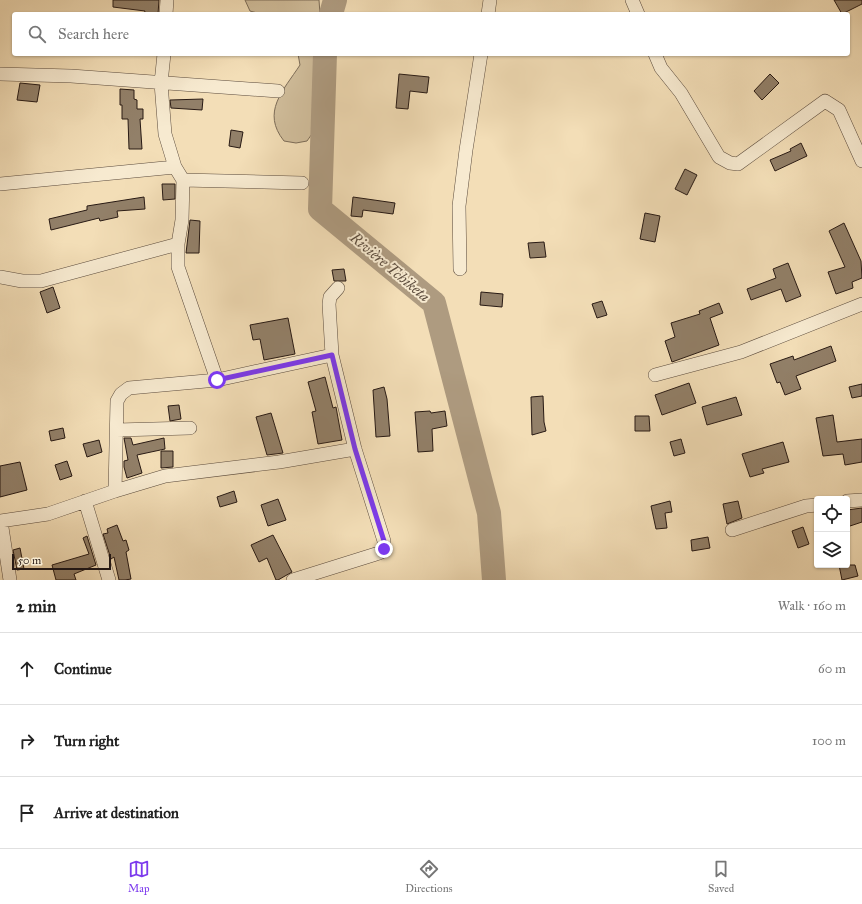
<!DOCTYPE html>
<html lang="en">
<head>
<meta charset="utf-8">
<style>
	body { margin:0; font-family:"IM FELL Great Primer",serif; background:#f2f2f2; color:#222 }
	.controls { position:absolute; right:12px; bottom:12px; display:grid; overflow:hidden; border-radius:4px; box-shadow:0 1px 3px #0004 }
	.controls button { width:36px; height:36px; display:grid; place-items:center; padding:0; border:0; border-bottom:1px solid #e0e0e0; background:#fff; color:#222; font:20px sans-serif }
	.scale { position:absolute; left:12px; bottom:10px; width:99px; box-sizing:border-box; padding-left:4px; border:2px solid #281a14; border-top:0; font-size:11px; line-height:14px; white-space:nowrap; color:#281a14; -webkit-text-stroke:3px #f7ead0; paint-order:stroke }
	.stop { position:absolute; width:12px; height:12px; margin:-9px; border:3px solid #7c3aed; border-radius:50%; background:#fff }
	.stop.end { background:#7c3aed; border-color:#fff; box-shadow:0 1px 4px #0008 }
	.list { margin:0; padding:0; list-style:none }
	h2 { display:flex; justify-content:space-between; align-items:center; height:52px; margin:0; padding:0 16px; font-size:17px }
	h2 small { font-size:13px; font-weight:400; color:#767676 }
	.list li { display:grid; grid-template-columns:26px 1fr auto; gap:12px; align-items:center; box-sizing:border-box; height:72px; padding:0 16px; border-top:1px solid #e0e0e0 }
	.list b { display:block; font-size:15px; white-space:nowrap }
	.list em { font-size:13px; font-style:normal; color:#767676 }
	.icon { flex:none; width:22px; height:22px; fill:none; stroke:currentColor; stroke-width:2; stroke-linecap:round; stroke-linejoin:round }
	.map { position:relative; flex:none; width:862px; height:580px; overflow:hidden }
	.search { position:absolute; background:#fff; box-shadow:0 1px 3px #0004; left:12px; right:12px; top:12px; height:44px; display:flex; align-items:center; gap:10px; box-sizing:border-box; padding:0 14px; border-radius:4px; color:#767676; font-size:15px }
	.sheet { height:268px; background:#fff }
	nav { display:flex; justify-content:space-around; align-items:center; box-sizing:border-box; height:56px; border-top:1px solid #e0e0e0; background:#fff; font-size:11px; color:#767676 }
	nav a { display:grid; justify-items:center; gap:2px }
	nav .on { color:#7c3aed }
	.map>svg:first-child { display:block }
	.green { fill:#d0bd9b; stroke:#7c6c58 }
	.lines { fill:none; stroke-linecap:round; stroke-linejoin:round }
	.river { stroke:#ae9b80; stroke-width:24 }
	.building { fill:#928069; stroke:#281a14 }
	.minor-casing { stroke:#5b4b3d; stroke-width:14 }
	.minor { stroke:#f7ead0; stroke-width:13 }
	.route { stroke:#7c3aed; stroke-width:5 }
	.labels { text-anchor:middle; stroke-width:4; stroke-linejoin:round; paint-order:stroke }
	.water-label { font-size:15px; font-style:italic; fill:#5e4e3f; stroke:#f7ead0 }
</style>
</head>
<body>
<div class="map">
<svg width="862" height="580" viewBox="0 0 862 580">
	<rect width="100%" height="100%" fill="#f3deb7"/>
	<filter id="stains"><feTurbulence type="fractalNoise" baseFrequency=".005" numOctaves="4"/><feColorMatrix values="0 0 0 0 .2 0 0 0 0 .09 0 0 0 0 .02 0 0 0 .5 -.17"/></filter>
	<radialGradient id="worn" r=".72"><stop offset=".6" stop-color="#630" stop-opacity="0"/><stop offset="1" stop-color="#630" stop-opacity=".3"/></radialGradient>
	<path class="green" d="M245 0H319L320 14H261L250 11Z
		M298 54H321L322 71 314 131 307 141 296 143 284 141C261 112 283 91 300 65Z"/>
	<g class="lines">
		<path class="river" d="M331 14 335 0
			M325 54 320 209 434 303 489 513 494 580"/>
	</g>
	<path class="building" d="M113 0H159L158 14H144L145 11 113 7Z
		M834 0H862V4L842 14Z
		M399 74 429 77 427 93 410 91 408 109 396 108Z
		M770 74 779 83 762 100 754 91Z
		M20 83 40 85 37 102 17 100Z
		M120 89 134 90V99L137 100V109H143V119H140L142 149H129L128 119H122V105H120Z
		M203 99 202 110 171 108 170 100Z
		M231 130 243 132 240 148 229 146Z
		M801 143 807 156 775 171 770 160 791 151 790 149Z
		M685 169 697 175 687 195 675 189Z
		M162 184H175V199L163 200Z
		M144 197 145 209 117 211 118 217 100 221 99 218 51 230 49 219 87 210V206Z
		M353 197 395 203 393 214 363 210 362 217 351 216Z
		M645 213 660 216 655 242 640 239Z
		M190 220 200 221 199 253H186Z
		M844 223 861 261 862 278 852 282 853 288 836 294 828 272 845 267 829 231Z
		M544 242 546 257 530 258 528 243Z
		M788 263 801 296 786 302 781 289 751 300 747 289 776 278 773 269Z
		M344 269 346 281H334L332 270Z
		M53 287 60 308 47 313 40 292Z
		M481 292 503 294 502 307 480 305Z
		M602 301 607 315 597 318 592 304Z
		M719 303 723 313 710 318 719 345 672 362 665 341 675 337 671 323 700 314 699 311Z
		M288 318 295 354 264 360 260 339 253 340 250 325Z
		M831 346 836 361 796 376 801 389 785 395 780 382 777 383 770 364 793 356 794 360Z
		M325 377 333 408 336 407 342 440 318 444 312 412 316 411 308 382Z
		M689 383 696 403 662 415 655 395Z
		M862 384V396L852 398 849 387Z
		M384 387 387 399 390 436 376 437 373 390Z
		M543 396 544 422 546 431 532 435 531 397Z
		M736 397 742 415 707 425 702 407Z
		M179 405 181 419 170 421 168 406Z
		M430 411 431 413 445 411 447 426 432 429 433 451 418 452 415 412Z
		M271 413 283 453 267 455 256 417Z
		M833 415 837 442 862 439V462L845 465 843 454 823 456 816 418Z
		M635 416H649L650 431H635Z
		M63 428 65 438 51 441 49 431Z
		M124 438H131L133 445 164 438 165 449 137 455 142 473 127 478 124 467V461L128 460Z
		M681 439 685 453 674 456 670 442Z
		M99 440 102 452 87 457 83 444Z
		M783 442 789 462 762 469 764 473 750 477 742 454Z
		M161 451H173V467L161 468Z
		M67 461 72 476 60 480 55 465Z
		M20 462 27 490 0 497V466Z
		M234 491 237 502 220 507 217 497Z
		M278 499 286 520 268 526 261 505Z
		M670 501 672 512 665 513 667 528 656 529 651 506Z
		M738 501 742 518 727 524 723 504Z
		M862 508V522L847 527V510Z
		M117 525 123 541 126 540 129 550 126 552 131 579 125 580H119L114 557 111 559 103 534 108 533 107 529Z
		M803 527 809 544 798 548 792 531Z
		M273 535 292 572 278 580H276L267 558 259 562 251 545Z
		M87 536 96 565 74 574 76 580H56L52 565 89 554 83 538Z
		M708 537 710 548 692 551 691 540Z
		M20 548 24 569 17 570 13 550Z
		M839 565H855L858 576 842 580Z"/>
	<g class="lines">
		<defs>
			<path id="minor" d="M632 0 638 14
				M166 14 167 0
				M488 14 490 0
				M164 54 161 83 165 134 175 167 183 180 182 220 178 244V267L217 380
				M655 54 661 68 681 93 719 157 730 163 738 164 825 101 839 110 862 161
				M0 74 71 76 278 91
				M183 180 302 183
				M0 184 175 167
				M460 269 459 206 466 150 481 54
				M0 277 22 281H41L178 244
				M655 375 741 352 862 304
				M117 430 190 428
				M115 491 117 401 121 394 129 388 217 380 332 355
				M85 501 109 580
				M847 501 862 500
				M0 521 48 514 115 491 165 476 279 462 355 449
				M1 521 10 580
				M732 530 806 506 817 505
				M293 580 376 554C384 552 384 549 384 541L355 449 332 355 329 304 330 297 338 288"/>
		</defs>
		<use href="#minor" class="minor-casing"/>
		<use href="#minor" class="minor"/>
	</g>
	<g class="lines">
		<path class="route" d="M217 380 332 355 355 449 384 541V549"/>
	</g>
	<g class="labels">
		<g class="water-label">
			<text transform="translate(390 267) rotate(40)" y="5">Rivière Tchiketa</text>
		</g>
	</g>
	<rect width="100%" height="100%" filter="url(#stains)"/>
	<rect width="100%" height="100%" fill="url(#worn)"/>
</svg>
<div class="controls">
<button><svg class="icon" aria-label="locate" viewBox="0 0 24 24"><circle cx="12" cy="12" r="6"/><path d="M12 2v4M12 18v4M2 12h4M18 12h4"/></svg></button>
<button><svg class="icon" aria-label="layers" viewBox="0 0 24 24"><path d="M12 4l9 5-9 5-9-5zM3 14l9 5 9-5"/></svg></button>
</div>
<div class="scale">50 m</div>
<div class="stop" style="left:217px;top:380px"></div>
<div class="stop end" style="left:384px;top:549px"></div>
<div class="search"><svg class="icon" aria-label="search" viewBox="0 0 24 24"><circle cx="10" cy="10" r="6"/><path d="M15 15l6 6"/></svg>Search here</div>
</div>
<section class="sheet">
<h2>2 min<small>Walk · 160 m</small></h2>
<ul class="list">
<li><svg class="icon" aria-label="ahead" viewBox="0 0 24 24"><path d="M12 20V5M6 11l6-6 6 6"/></svg><div><b>Continue</b></div><em>60 m</em></li>
<li><svg class="icon" aria-label="right" viewBox="0 0 24 24"><path d="M7 20v-9h11M14 6l5 5-5 5"/></svg><div><b>Turn right</b></div><em>100 m</em></li>
<li><svg class="icon" aria-label="arrive" viewBox="0 0 24 24"><path d="M6 21V4h12l-3 4 3 4H6"/></svg><div><b>Arrive at destination</b></div></li>
</ul>
</section>
<nav>
<a class="on"><svg class="icon" aria-label="map" viewBox="0 0 24 24"><path d="M3 6l6-2 6 2 6-2v14l-6 2-6-2-6 2zM9 4v14M15 6v14"/></svg>Map</a>
<a><svg class="icon" aria-label="directions" viewBox="0 0 24 24"><path d="M12 3l9 9-9 9-9-9zM9 14v-3h6M13 9l2 2-2 2"/></svg>Directions</a>
<a><svg class="icon" aria-label="saved" viewBox="0 0 24 24"><path d="M7 4h10v16l-5-4-5 4z"/></svg>Saved</a>
</nav>
</body>
</html>
